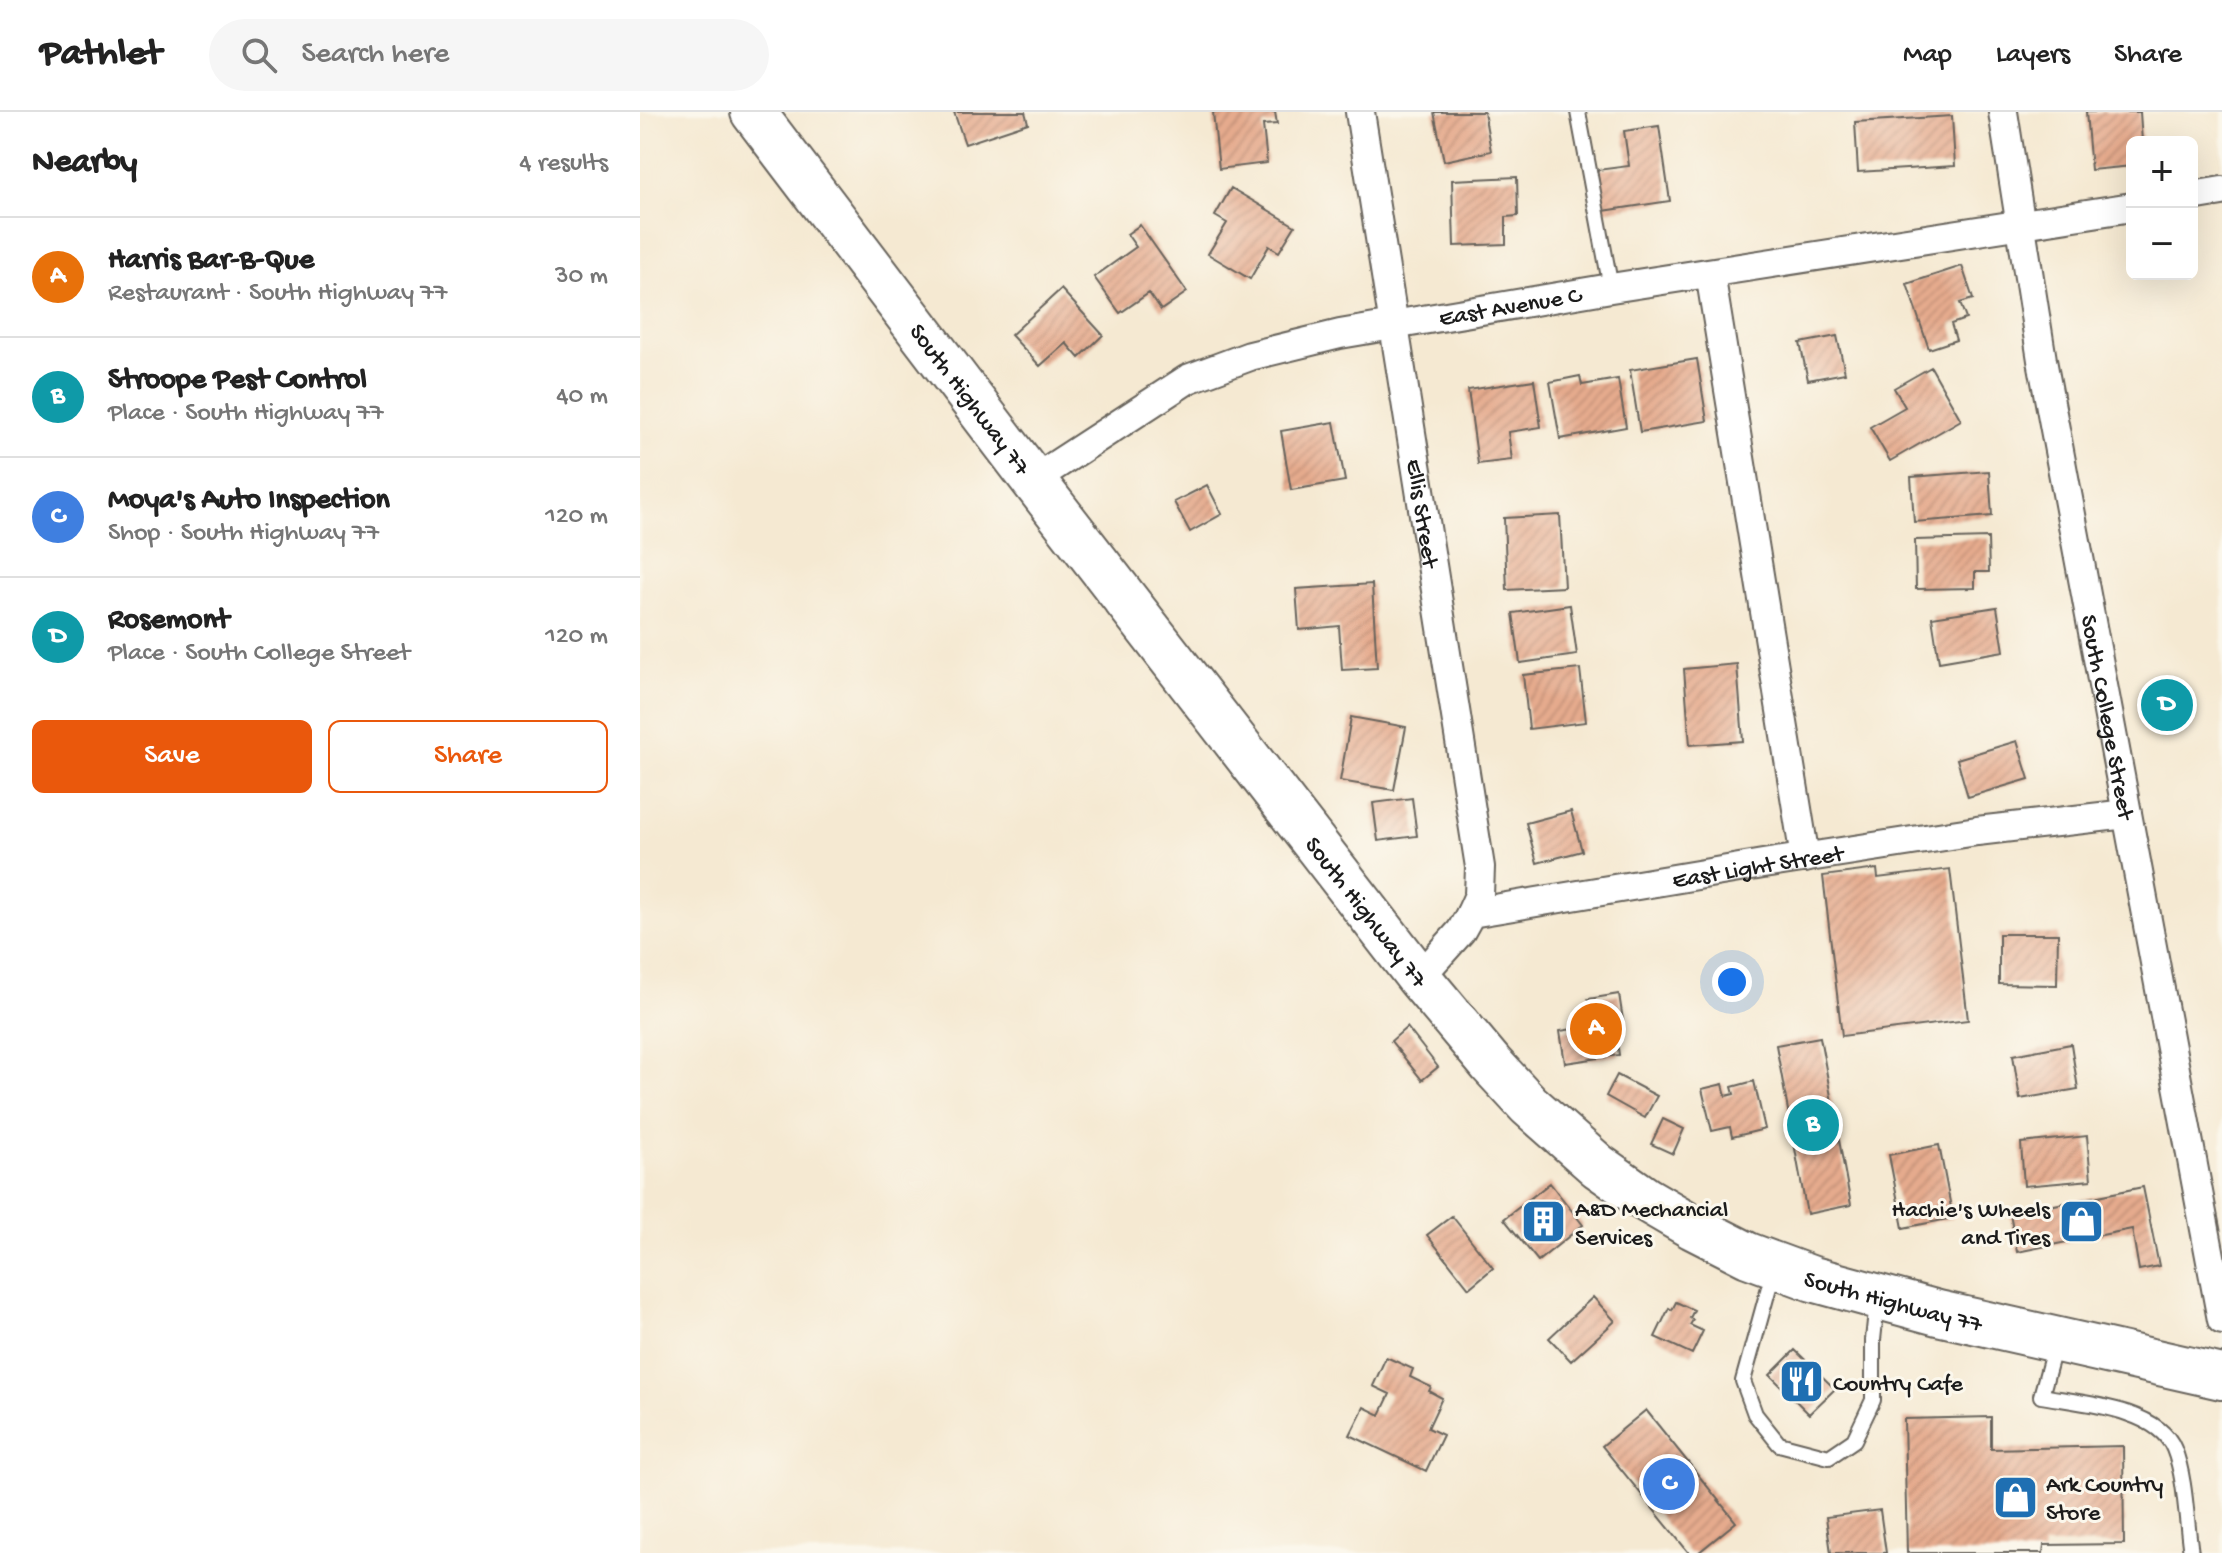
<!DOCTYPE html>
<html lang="en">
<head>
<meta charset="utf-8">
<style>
	body { margin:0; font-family:"Gochi Hand",sans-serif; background:#f6f6f6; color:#222 }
	.controls { position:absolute; right:24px; top:24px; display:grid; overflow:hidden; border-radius:12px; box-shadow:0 8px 32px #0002 }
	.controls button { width:72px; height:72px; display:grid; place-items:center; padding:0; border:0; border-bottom:2px solid #e0e0e0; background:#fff; color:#222; font:40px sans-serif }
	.you { position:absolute; left:1092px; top:870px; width:28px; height:28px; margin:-20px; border:6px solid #fff; border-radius:50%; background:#1a73e8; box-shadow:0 0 0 12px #1a73e833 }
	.badge { display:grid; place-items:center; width:52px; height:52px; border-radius:50%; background:#ea580c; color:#fff; font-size:26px; font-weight:700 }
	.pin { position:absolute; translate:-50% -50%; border:4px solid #fff; box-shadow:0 2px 8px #0006 }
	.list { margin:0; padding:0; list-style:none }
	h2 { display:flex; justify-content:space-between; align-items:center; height:104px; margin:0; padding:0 32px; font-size:34px }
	h2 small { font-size:26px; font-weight:400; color:#767676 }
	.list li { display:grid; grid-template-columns:52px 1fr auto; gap:24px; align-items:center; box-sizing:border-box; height:120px; padding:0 32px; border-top:2px solid #e0e0e0 }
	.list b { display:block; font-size:30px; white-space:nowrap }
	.list p { margin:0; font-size:26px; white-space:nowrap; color:#767676 }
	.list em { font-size:26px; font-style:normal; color:#767676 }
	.actions { display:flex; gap:16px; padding:24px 32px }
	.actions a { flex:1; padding:18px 0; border:2px solid #ea580c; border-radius:12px; text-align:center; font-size:28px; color:#ea580c }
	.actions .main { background:#ea580c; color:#fff }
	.icon { flex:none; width:44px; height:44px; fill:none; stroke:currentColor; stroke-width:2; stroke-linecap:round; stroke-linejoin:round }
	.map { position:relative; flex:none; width:1582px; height:1441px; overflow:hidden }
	header { display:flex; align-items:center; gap:48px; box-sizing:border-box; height:112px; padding:0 40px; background:#fff; border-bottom:2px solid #e0e0e0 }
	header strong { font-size:38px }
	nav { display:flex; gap:44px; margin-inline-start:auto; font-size:28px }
	.search { width:560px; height:72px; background:#f6f6f6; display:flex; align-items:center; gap:20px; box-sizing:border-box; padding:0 28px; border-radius:44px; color:#767676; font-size:30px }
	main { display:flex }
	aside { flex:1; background:#fff }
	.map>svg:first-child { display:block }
	.building { fill:url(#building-hatch) }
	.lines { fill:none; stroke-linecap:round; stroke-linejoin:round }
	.service-casing { stroke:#68645c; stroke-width:18 }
	.minor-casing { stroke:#68645c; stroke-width:32 }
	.primary-casing { stroke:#68645c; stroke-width:48 }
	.service { stroke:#fff; stroke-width:14 }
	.minor { stroke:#fff; stroke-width:28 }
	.primary { stroke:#fff; stroke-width:44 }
	.labels { text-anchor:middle; stroke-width:6; stroke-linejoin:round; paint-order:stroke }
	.street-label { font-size:24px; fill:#1c1c1c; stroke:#fbf7ec }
	.poi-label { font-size:24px; fill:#1c1c1c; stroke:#fbf7ec; text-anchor:start }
</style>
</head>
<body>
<header>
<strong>Pathlet</strong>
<div class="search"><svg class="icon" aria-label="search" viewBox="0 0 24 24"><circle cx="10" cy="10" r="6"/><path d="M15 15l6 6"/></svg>Search here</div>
<nav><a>Map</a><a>Layers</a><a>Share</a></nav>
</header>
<main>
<aside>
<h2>Nearby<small>4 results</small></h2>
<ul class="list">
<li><span class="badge" style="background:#e8710a">A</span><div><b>Harris Bar-B-Que</b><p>Restaurant · South Highway 77</p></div><em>30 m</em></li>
<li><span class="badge" style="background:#0f9aa8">B</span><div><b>Stroope Pest Control</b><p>Place · South Highway 77</p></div><em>40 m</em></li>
<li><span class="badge" style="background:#3f7fe0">C</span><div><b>Moya's Auto Inspection</b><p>Shop · South Highway 77</p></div><em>120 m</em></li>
<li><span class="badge" style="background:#0f9aa8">D</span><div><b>Rosemont</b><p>Place · South College Street</p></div><em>120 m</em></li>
</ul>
<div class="actions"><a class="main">Save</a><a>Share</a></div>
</aside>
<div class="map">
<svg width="1582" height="1441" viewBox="0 0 1582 1441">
	<defs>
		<pattern id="building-hatch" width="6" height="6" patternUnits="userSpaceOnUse" patternTransform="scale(2)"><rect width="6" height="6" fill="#e5aa8d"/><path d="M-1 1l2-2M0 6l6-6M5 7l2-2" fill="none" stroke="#c49279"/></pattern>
	</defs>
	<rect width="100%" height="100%" fill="#fbf7ec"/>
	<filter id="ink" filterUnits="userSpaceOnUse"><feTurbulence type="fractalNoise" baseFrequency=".0125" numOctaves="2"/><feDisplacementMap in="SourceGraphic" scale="16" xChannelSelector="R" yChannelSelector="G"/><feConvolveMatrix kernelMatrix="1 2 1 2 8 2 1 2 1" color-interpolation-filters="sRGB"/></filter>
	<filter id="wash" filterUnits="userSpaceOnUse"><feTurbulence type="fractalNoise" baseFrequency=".006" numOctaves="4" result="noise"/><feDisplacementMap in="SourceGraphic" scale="32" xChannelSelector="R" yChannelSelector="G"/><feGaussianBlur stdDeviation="1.8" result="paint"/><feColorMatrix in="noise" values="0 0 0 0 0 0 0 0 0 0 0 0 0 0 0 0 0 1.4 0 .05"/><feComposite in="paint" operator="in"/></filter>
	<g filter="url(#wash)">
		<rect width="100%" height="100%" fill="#f5e9d2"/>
		<g id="blocks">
			<path class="building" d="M314 0H385L388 11 325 32Z
				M573 0H635L637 12 623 13 627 51 579 57Z
				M794 0H844L851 39 804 49Z
				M1446 0H1500L1502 30H1492V54L1451 58Z
				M1312 4 1315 54 1218 60 1215 10Z
				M1019 14 1030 89 963 99 957 58 989 54 984 19Z
				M877 65 878 104 866 105V132L814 134 812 68Z
				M591 76 655 114 639 140 629 134 610 167 568 142 587 111 575 104Z
				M500 113 547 180 521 198 509 181 480 201 454 165 496 135 487 122Z
				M1322 154 1333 187 1320 191 1326 207 1311 212 1316 228 1289 237 1267 172Z
				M421 177 463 223 439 246 426 231 400 254 371 223Z
				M1197 224 1205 261 1168 268 1160 231Z
				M1057 247 1067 309 1000 320 990 258Z
				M1291 255 1321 308 1250 349 1230 315 1265 295 1254 276Z
				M940 264 942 273 978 267 986 315 920 327 910 270Z
				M894 268 901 315 868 320 872 348 838 352 828 278Z
				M694 310 705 369 651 378 641 319Z
				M1349 359 1352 404 1274 410 1271 365Z
				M567 373 582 402 550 420 534 390Z
				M920 403 924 475 867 478 864 406Z
				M1348 426 1349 460H1335V476L1276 477 1275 428Z
				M732 472 737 556 702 558 699 514 659 518 656 477Z
				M930 493 937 543 880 551 873 501Z
				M1357 495 1364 539 1299 550 1292 505Z
				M1097 552 1103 629 1050 633 1044 557Z
				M940 557 946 610 889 617 883 563Z
				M711 605 766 615 754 678 700 669Z
				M1377 629 1389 667 1328 685 1317 647Z
				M772 686 777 724 738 729 733 691Z
				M931 699 942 739 897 751 886 711Z
				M1237 757 1238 766 1310 757 1328 908 1202 924 1183 764Z
				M1359 822H1418L1417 873 1359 872Z
				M979 882 983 908 974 909 979 943 925 951 920 919 952 914 948 887Z
				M767 915 798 955 782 968 751 929Z
				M1180 925 1211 1093 1167 1102 1136 933Z
				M1431 932 1438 977 1380 987 1373 943Z
				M977 963 1017 984 1005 1006 966 984Z
				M1114 969 1125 1017 1092 1025 1090 1015 1072 1019 1062 977 1083 972 1086 984 1094 982 1092 975Z
				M1023 1007 1044 1017 1033 1042 1011 1032Z
				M1447 1024 1451 1068 1384 1074 1381 1031Z
				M1299 1033 1313 1106 1263 1116 1249 1043Z
				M910 1071 943 1113 898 1149 864 1107Z
				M1503 1075 1519 1154 1499 1158 1492 1117 1377 1140 1370 1102Z
				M812 1104 853 1156 829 1176 787 1123Z
				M953 1185 975 1209 931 1249 909 1226Z
				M1036 1190 1054 1198 1050 1206 1053 1208 1050 1213 1063 1219 1052 1242 1015 1225 1029 1196 1032 1198Z
				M1155 1238 1195 1277 1169 1302 1130 1263Z
				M746 1245 773 1257 770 1265 791 1275 789 1279 802 1286 788 1316 803 1323 786 1359 710 1323 724 1295 740 1303 750 1282 733 1274Z
				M1006 1298 1096 1410 1058 1441H1049L962 1334Z
				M1351 1305V1337L1483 1334 1484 1432 1404 1433 1403 1441H1267L1264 1307Z
				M1240 1398 1246 1441H1191L1186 1405Z"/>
		</g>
	</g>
	<g filter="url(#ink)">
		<use href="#blocks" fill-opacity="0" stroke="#68645c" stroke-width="2"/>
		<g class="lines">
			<defs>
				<path id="service" d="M938 0 971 176
					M1134 1157 1103 1269 1115 1302 1139 1332 1189 1345 1214 1328 1233 1288V1228L1237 1190
					M1415 1233 1401 1284C1439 1291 1518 1296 1534 1337 1546 1367 1546 1409 1551 1441"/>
				<g id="minor">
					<path id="s1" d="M720 0 840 755 839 783 831 801"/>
					<path id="s2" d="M1363 0 1402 248 1582 1208"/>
					<path d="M1552 84 1582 79"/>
					<path d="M1070 161 1165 746"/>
					<path id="s3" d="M393 368 548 267 610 244 700 222 971 176 1492 95"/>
					<path id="s4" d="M779 866 821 819 831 801 1123 752 1337 719 1487 702"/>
				</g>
				<g id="primary">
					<path id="s5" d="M113 0 393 368 779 866 851 952 889 993 958 1054 1005 1087 1053 1115 1108 1143 1173 1167 1298 1201 1582 1265"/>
				</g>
			</defs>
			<use href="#service" class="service-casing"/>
			<use href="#minor" class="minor-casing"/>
			<use href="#primary" class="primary-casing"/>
			<use href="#service" class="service"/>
			<use href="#minor" class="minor"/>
			<use href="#primary" class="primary"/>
		</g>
	</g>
	<defs>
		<symbol id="building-square" viewBox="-11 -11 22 22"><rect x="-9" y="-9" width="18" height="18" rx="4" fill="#1f6fb2" stroke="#fbf7ec"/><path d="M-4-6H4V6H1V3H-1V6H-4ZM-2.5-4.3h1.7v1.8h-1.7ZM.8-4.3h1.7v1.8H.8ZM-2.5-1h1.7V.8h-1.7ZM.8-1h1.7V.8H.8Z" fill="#fff"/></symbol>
		<symbol id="shop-square" viewBox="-11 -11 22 22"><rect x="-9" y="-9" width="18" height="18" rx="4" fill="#1f6fb2" stroke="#fbf7ec"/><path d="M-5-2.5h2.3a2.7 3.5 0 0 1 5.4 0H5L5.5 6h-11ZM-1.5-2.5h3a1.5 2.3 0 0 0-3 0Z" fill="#fff"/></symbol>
		<symbol id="restaurant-square" viewBox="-11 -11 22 22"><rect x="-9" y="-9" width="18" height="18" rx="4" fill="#1f6fb2" stroke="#fbf7ec"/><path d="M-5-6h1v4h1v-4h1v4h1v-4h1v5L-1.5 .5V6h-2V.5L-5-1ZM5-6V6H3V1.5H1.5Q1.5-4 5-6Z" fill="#fff"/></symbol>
	</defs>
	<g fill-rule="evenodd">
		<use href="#building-square" x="878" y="1084" width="51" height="51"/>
		<use href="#shop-square" x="1416" y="1084" width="51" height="51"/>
		<use href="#restaurant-square" x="1136" y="1244" width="51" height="51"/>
		<use href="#shop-square" x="1350" y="1360" width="51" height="51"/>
	</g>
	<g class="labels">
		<g class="street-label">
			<text dy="8" stroke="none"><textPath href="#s3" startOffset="516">East Avenue C</textPath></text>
			<text dy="8" stroke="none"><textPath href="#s5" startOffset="360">South Highway 77</textPath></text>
			<text dy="8" stroke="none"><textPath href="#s1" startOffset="406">Ellis Street</textPath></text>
			<text dy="8" stroke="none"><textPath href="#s2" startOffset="614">South College Street</textPath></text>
			<text dy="8" stroke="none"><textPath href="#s4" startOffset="374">East Light Street</textPath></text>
			<text dy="8" stroke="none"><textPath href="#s5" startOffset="1008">South Highway 77</textPath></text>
			<text dy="8" stroke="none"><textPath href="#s5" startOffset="1680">South Highway 77</textPath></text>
		</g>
		<g class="poi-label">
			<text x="935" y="1104">A&amp;D Mechancial<tspan x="935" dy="28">Services</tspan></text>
			<text x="1410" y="1104" text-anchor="end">Hachie's Wheels<tspan x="1410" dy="28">and Tires</tspan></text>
			<text x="1193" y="1278">Country Cafe</text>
			<text x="1406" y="1379">Ark Country<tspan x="1406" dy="28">Store</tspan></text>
		</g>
	</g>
</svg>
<div class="controls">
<button>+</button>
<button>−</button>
</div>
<div class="you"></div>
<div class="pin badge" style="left:956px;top:917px;background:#e8710a">A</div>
<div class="pin badge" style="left:1173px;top:1013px;background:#0f9aa8">B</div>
<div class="pin badge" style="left:1029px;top:1372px;background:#3f7fe0">C</div>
<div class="pin badge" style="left:1527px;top:593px;background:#0f9aa8">D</div>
</div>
</main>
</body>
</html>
